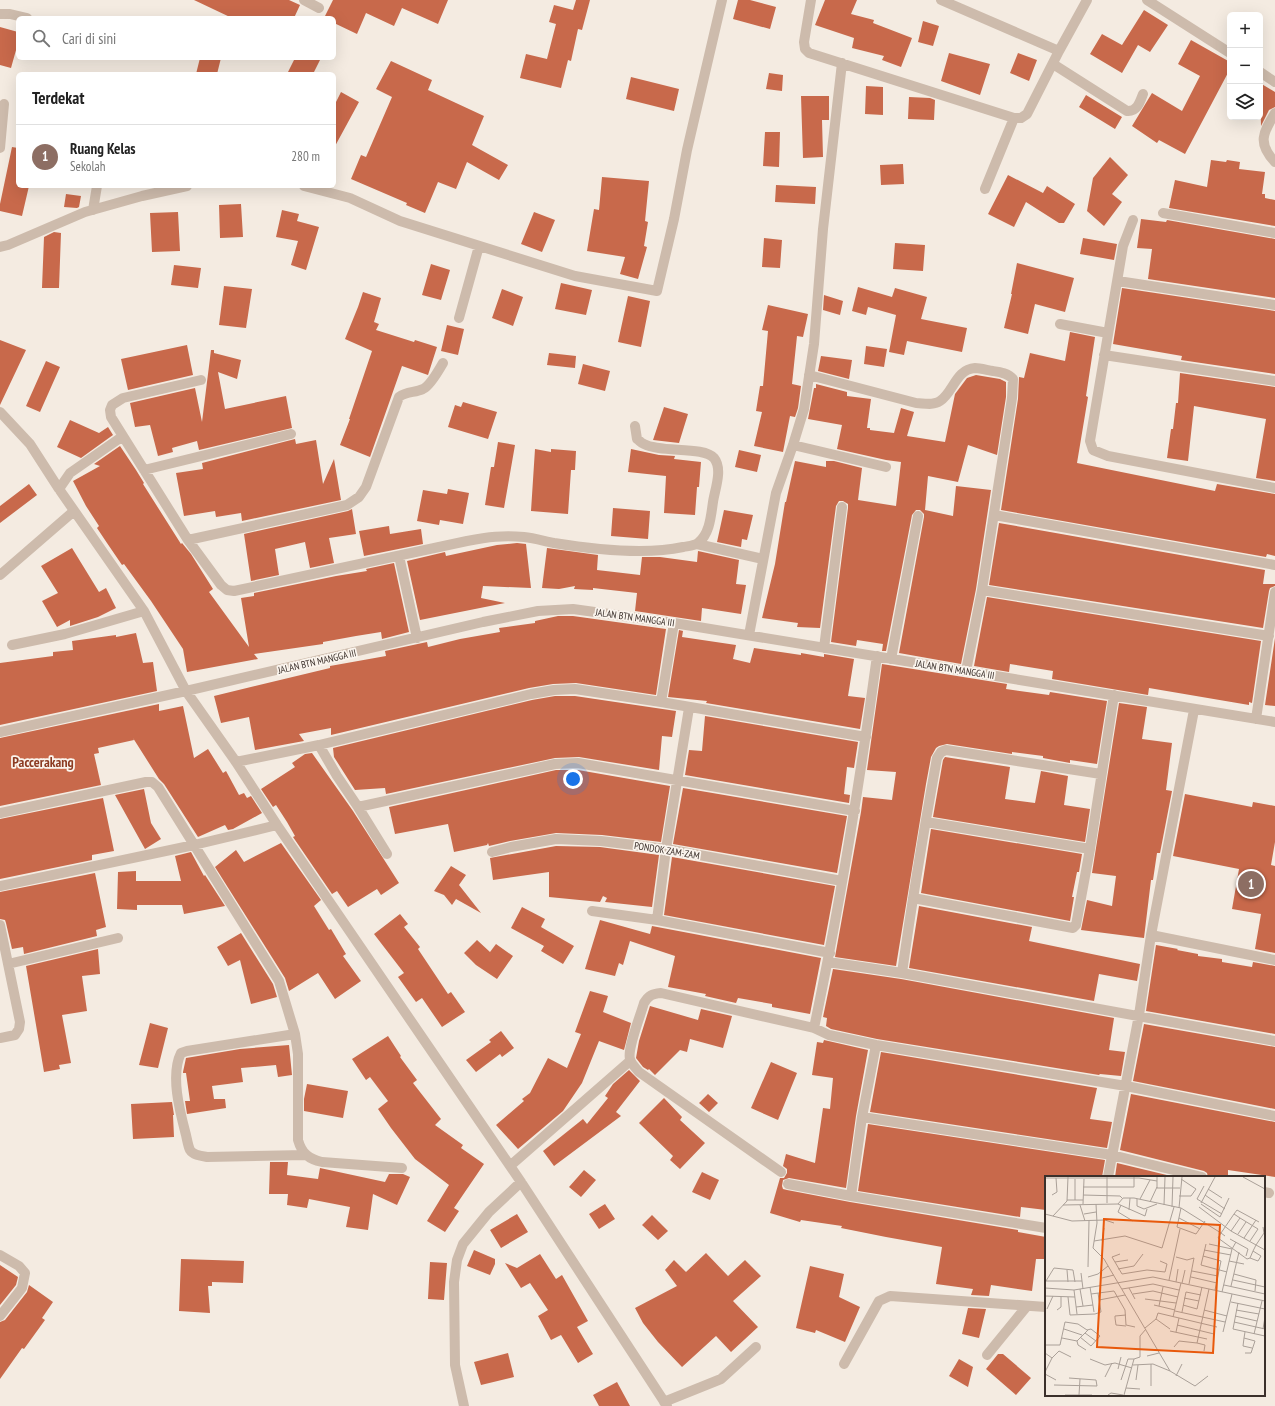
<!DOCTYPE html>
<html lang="id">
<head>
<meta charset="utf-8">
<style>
	body { margin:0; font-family:"PT Sans Narrow",sans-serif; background:#f6f6f6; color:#222 }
	.controls { position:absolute; right:12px; top:12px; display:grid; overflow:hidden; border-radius:6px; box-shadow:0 4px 16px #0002 }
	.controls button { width:36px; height:36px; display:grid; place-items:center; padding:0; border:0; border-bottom:1px solid #e0e0e0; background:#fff; color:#222; font:20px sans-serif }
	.you { position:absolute; left:573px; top:779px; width:14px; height:14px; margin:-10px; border:3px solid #fff; border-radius:50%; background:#1a73e8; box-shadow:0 0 0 6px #1a73e833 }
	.badge { display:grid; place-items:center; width:26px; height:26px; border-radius:50%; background:#0f766e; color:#fff; font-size:13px; font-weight:700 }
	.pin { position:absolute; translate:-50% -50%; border:2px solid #fff; box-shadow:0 1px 4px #0006 }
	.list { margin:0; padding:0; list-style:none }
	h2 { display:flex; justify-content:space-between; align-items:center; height:52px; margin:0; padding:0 16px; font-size:17px }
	h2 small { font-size:13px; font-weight:400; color:#767676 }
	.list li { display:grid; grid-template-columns:26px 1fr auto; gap:12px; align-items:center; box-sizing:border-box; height:64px; padding:0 16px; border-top:1px solid #e0e0e0 }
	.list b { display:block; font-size:15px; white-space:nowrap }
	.list p { margin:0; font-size:13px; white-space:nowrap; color:#767676 }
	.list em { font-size:13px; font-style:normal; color:#767676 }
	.icon { flex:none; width:22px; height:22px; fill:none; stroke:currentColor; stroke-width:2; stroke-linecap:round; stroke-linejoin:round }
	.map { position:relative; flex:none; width:1275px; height:1406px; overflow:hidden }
	.search { position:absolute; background:#fff; box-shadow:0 4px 16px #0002; left:16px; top:16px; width:320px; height:44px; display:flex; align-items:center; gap:10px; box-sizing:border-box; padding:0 14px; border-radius:6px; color:#767676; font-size:15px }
	.panel { position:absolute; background:#fff; box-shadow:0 4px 16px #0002; left:16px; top:72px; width:320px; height:116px; border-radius:6px }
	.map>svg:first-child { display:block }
	.building { fill:#c8694b }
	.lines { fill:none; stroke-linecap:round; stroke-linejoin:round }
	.minor { stroke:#cdbbac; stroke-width:10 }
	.labels { text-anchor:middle; stroke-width:3.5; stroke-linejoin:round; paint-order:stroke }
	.street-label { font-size:10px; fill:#3b302b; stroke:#fbf5ee }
	.district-label { font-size:14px; font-weight:bold; fill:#8c3b22; stroke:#fbf5ee }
	.inset-road { fill:none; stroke:#aaa098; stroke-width:1 }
	.view { fill:#e8590c; fill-opacity:0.15; stroke:#e8590c; stroke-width:2 }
	.inset-edge { fill:none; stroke:#3b302b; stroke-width:2 }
</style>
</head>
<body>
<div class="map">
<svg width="1275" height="1406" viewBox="0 0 1275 1406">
	<rect width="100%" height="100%" fill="#f4ebe1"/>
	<path class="building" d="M194 0H289L300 5 294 18H232Z
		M333 0H448L438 24 402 8 394 26 366 13 357 34 334 23V18H324Z
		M576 0H590L582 30 578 29 571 61 568 60 561 88 520 78 526 54 547 59 556 24 549 22 554 5 573 10Z
		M738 0H750L776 7 770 29 733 19Z
		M825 0H857L851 14 874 20 873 23 912 38 901 67 882 60 884 56 852 48 854 38 815 25Z
		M1144 10 1168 25 1150 52 1138 45 1122 73 1090 54 1102 34 1122 45Z
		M923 21 939 26 933 46 918 42Z
		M0 27 18 32V43L11 68 0 65Z
		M1191 40 1230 62V69L1185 154 1159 140 1157 143 1132 126 1152 93 1182 111 1200 76 1178 64Z
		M949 53 990 64 980 95 941 81Z
		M1018 53 1037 60 1029 81 1010 73Z
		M200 58H221L217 74H196Z
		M295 58H321L313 74H287Z
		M391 61 432 80 428 90 484 116 472 145 508 165 499 180 467 162 456 189 438 182 425 213 406 205 407 203 351 179 361 155 366 157 392 97 376 89Z
		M769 73 783 75 782 91 766 89Z
		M631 77 679 89 674 111 626 99Z
		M1260 83 1275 92V107L1269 110 1261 126Z
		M866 86 883 87V115L865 114Z
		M341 92 359 102 334 148V106Z
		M1086 95 1122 117 1115 129 1079 107Z
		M801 96H829V120H822L823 157 803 158Z
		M909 97 930 98 935 100 934 120 908 119Z
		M765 132H780L779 167 763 166Z
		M12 147 18 148V186H29L22 216 0 211V204Z
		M1110 157 1128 175 1112 194 1122 202 1104 226 1087 211 1093 178Z
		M1211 160 1226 162 1227 160 1240 162 1239 169 1265 172 1262 194H1265V198L1275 200V226L1169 208 1175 180 1207 187Z
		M903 164 904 184 881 185 880 165Z
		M1008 175 1043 193 1047 186 1075 204 1064 223H1059L1026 202 1014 227 988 214Z
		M602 177 649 181 645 221 648 222 644 246 647 247 638 279 620 274 625 257 587 251 594 209 599 210Z
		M776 185 816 187 815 204 775 202Z
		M66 194 81 196 79 207 77 208 64 207Z
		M241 204 243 237 220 238 219 205Z
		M282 210 299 214 297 221 319 227 306 270 291 265 298 241 276 237Z
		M178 212 180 251 152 252 150 213Z
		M534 212 555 220 542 252 521 244Z
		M1141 219 1166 222 1167 220 1275 239V298L1148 279 1152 249 1137 248Z
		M54 232 61 233 59 288H42L44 237Z
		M764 238 782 240 780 268 762 267Z
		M1083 238 1117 244 1114 260 1080 254Z
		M895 243 925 245 923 271 893 269Z
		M1017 263 1074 278 1065 312 1035 304 1028 334 1004 328 1012 294H1011Z
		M431 264 450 270 441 300 422 295Z
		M174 265 201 268 198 288 171 285Z
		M561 283 592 290 586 315 555 309Z
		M224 286 252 289 246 328 219 325Z
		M858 287 892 297 895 288 927 297 921 319 967 328 962 352 907 341 904 355 889 352 896 315 868 307 866 315 852 311Z
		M1122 288 1275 311V374L1181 360 1182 356 1113 344Z
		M502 289 523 297 513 326 492 318Z
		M363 292 381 298 374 322 379 324 376 330 414 342 415 340 437 347 428 375 402 366 370 457 340 445 350 419H349L372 351 345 339 358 307Z
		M824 295 843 301 840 315 823 310Z
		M628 296 650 301 641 347 618 342Z
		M768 305 808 314 803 337 797 336 792 384 801 386 798 408 795 417 790 416 783 452 754 446 762 412 756 411 760 386H763L768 331 762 330Z
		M447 325 464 329 458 355 441 351Z
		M1070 332 1095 337 1086 396 1088 397 1077 463 1215 491 1217 484 1275 494V556L1267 554 1266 557 1001 510 1018 399 1019 377 1024 378 1030 353 1065 361Z
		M0 340 26 350 0 405Z
		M187 345 193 375 128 390 121 359Z
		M866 346 887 349 884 367 864 364Z
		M211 350H214V353L241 360 237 379 218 372 225 409 286 396 292 428 199 450 197 441 172 448 173 452 158 456 150 425 135 427 130 403 195 388 202 422Z
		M549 353 576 356 575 368 547 365Z
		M821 356 852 360 849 379 818 371Z
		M46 361 60 367 40 412 26 406Z
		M583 364 610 371 605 391 578 384Z
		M1180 373 1275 387V481L1256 478 1266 419 1194 406 1188 461 1167 458 1171 429H1173L1176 403H1178Z
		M976 375 1000 379 1006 382V397L997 455 968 445 958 482 928 476 925 510 953 516 956 486 991 490 976 589 961 664 899 653 924 517V514L920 510H916L912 515 886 651H882L883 644 857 640 856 646 831 642 848 508V504L843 501H839L836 506 820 628 797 627 798 623 762 618 775 564 785 502H786L795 461 826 467V461H834L862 468 858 500 896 506 901 462 886 460 837 449 842 425 808 419 814 388H816V384L847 392V396L871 399 867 428H870V430L894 433 901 408 914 412 907 436 945 442 955 394 967 378Z
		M463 402 497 412 488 439 448 427 455 405 461 407Z
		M664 407 688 414 679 443 653 440Z
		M70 420 99 433 108 427 113 435 81 458 57 447Z
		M295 439 296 444 316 440 323 484 334 459 341 500 242 521 241 513 216 517 215 511 184 516 176 473 203 469 202 463Z
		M498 442 515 445 504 508 485 505 491 467H494Z
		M120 446 136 470 144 483 143 484 181 544 182 543 191 554 213 589 209 592 249 647 241 598 254 596V593L336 576 367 571 366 569 394 563 409 632 382 639 381 632 356 636 323 642V644L254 654 258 659 187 672 183 649 151 601 124 564 122 565 107 543 97 528 99 526 86 506 73 481 100 466 94 464Z
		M535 449 551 452V449L576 451 575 470H571L568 514 531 511Z
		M631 449 659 455 675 456 674 459 701 462 699 487H697L695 515 664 513 666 476 628 472Z
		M739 450 761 455 757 472 735 467Z
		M29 484 37 495 0 523V506Z
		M448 489 469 493 463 524 440 520 439 525 417 521 423 490 447 494Z
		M613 508 650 511 648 539 611 536Z
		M352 509 356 534 329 538 334 563 310 568 305 542 275 549 279 575 251 581 244 534 348 511Z
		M724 510 753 515 747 540 742 539 741 547 717 542Z
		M999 523 1265 570 1263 584H1275V586L1270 588 1269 591 1263 628 989 585Z
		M389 526 390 534 421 529 423 544 364 556 359 531Z
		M517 543 526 544 531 588 483 586 481 598 505 603 420 620 407 561 445 552 446 556 497 545Z
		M72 548 99 592 106 588 116 608 98 617 70 626V620L57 627 42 601 58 593 41 566Z
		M547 548 598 555 597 570 640 575 642 557H660L697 562 698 551 739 560 736 584 746 585 741 614 702 608 701 621 635 611 637 593 593 588V590L574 589 575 586 559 589 542 588Z
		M987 597 1261 641 1252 703 1249 702V705L1149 688 1148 695 1052 679 1053 671 1010 664 1009 672 974 666Z
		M558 616H573L666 629 656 695 576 683 553 684 529 688 331 735V728L299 734 304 741 255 750 249 717 221 723 214 696 330 668V666L386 656 385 651 427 642 428 647 460 639 500 632 499 628 535 623V621Z
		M679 630 683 631 682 637 736 645 733 659 750 663 754 648 801 655V653L824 657V654L854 659 848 696 865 698 860 729 706 703 707 701 668 697Z
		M136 633 143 663 153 662 157 691 0 725V663L53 656V652L73 650 72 641 116 635V637Z
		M1275 638V706L1265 705Z
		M882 664 1007 684 1006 689 1049 695 1050 692 1107 701 1097 764 1070 760V763L1043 758V756L1012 752V754L947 744 939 746 936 748 931 757 926 784 896 966 835 957 861 812 863 797 892 800 896 772 867 770Z
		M555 696H575L676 711 672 737 662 736 659 770 579 757 555 758 386 794 385 788 355 790 334 757 333 748 532 700Z
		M1119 703 1147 707 1142 739 1172 743 1166 790 1172 791 1160 853H1157L1153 880H1151L1144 938 1081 930 1087 900 1112 906 1116 876 1092 873Z
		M159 704V711L183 706 194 758 208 749 223 773 226 771 239 795 244 793 247 798 251 796 262 813 233 829 228 830 225 825 198 837 164 784 159 779 133 738 134 740 98 748 99 753 94 754 101 785 0 806V738Z
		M705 716 858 742 854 768 847 767 844 794 850 795 849 803 685 775 689 750 702 751Z
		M312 753 353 811 399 883 381 895 377 889 348 907 337 891 332 894 293 837 295 836 287 822 276 805 273 807 261 789 295 767 292 763 305 754Z
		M945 757 1010 767 1005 799 1035 803 1041 771 1068 776 1064 805 1090 809 1085 842 933 817 943 760Z
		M556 770H578L670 786 661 842 602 835 556 833 510 841 489 846 488 843 487 845 454 852 448 824 395 834 389 807Z
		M683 788 847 816 837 873 673 844Z
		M144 789 151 823 161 839 145 849 115 795Z
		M1185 794 1252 807 1253 802 1275 806V842L1271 865 1275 866V953L1255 949 1261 914 1232 909 1239 869 1173 856Z
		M103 798 114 851 92 855V860L0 879V819Z
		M931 829 1082 854 1079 872H1077L1072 897H1074L1070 921 921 893Z
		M281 843 321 900 314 906 329 930 331 929 346 954 343 956 361 981 335 999 318 973 289 991 285 978 215 867 236 850 244 862Z
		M556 846 600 847 659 855 652 907 605 902 607 898 603 896 600 902 549 897V872L493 880 490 858Z
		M191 852 204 876 205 875 225 906 184 914 182 905H137V910L117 909 118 872 136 871V881H181L175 856Z
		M672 857 835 886 824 945 664 915Z
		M451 866 466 875 459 885 481 913 456 899 452 905 444 895 434 891Z
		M95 873 106 927 96 930 97 936 24 954 23 947 12 949 6 923 5 920 0 919V892Z
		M919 906 1032 927 1029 941 1140 964 1137 981 1099 974 1094 1001 909 968Z
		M522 907 545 919 541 927 574 946 563 964 541 951 544 946 511 928Z
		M400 914 408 924 404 927 420 947 418 949 448 994 451 992 465 1012 442 1027 422 998 416 1002 398 977 404 973 374 934Z
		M600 920 650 934 652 926 821 958 810 1014 772 1007V1004L738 998 736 1003 705 996 706 994 668 987 675 956 630 941 623 965 619 963 615 976 585 969Z
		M241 933 273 984 277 997 251 1004 240 960 228 966 217 947Z
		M477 940 490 952 496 944 513 956 497 979 476 965 464 953Z
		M1156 945 1178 949 1177 950 1198 954V956L1222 959V962L1252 967 1253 962 1275 966V1034L1146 1011Z
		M98 949 100 974 82 976 87 1011 62 1015 71 1063 59 1065 60 1069 44 1072 26 966Z
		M833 969 901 979 1114 1018 1109 1050 1125 1052 1121 1076 1100 1074 1099 1075 877 1039 831 1029 826 1026 827 1018 823 1017Z
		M590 991 608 996 603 1012 631 1023 624 1050 599 1041 582 1083 563 1111 518 1149 496 1125 524 1101 522 1099 530 1093 548 1058 567 1068 581 1034 575 1032Z
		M650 1006 698 1020 701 1009 732 1016 723 1048 690 1039 687 1052 680 1050 655 1075 649 1069 648 1070 643 1067 636 1058 639 1041Z
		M150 1023 168 1028 158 1068 139 1065Z
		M1144 1024 1275 1047V1109L1133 1081Z
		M501 1031 514 1048 502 1057 500 1054 476 1072 466 1060 491 1042 489 1040Z
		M388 1036 401 1056 400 1057 417 1080 413 1083 441 1119 435 1125 463 1145 461 1148 484 1164 454 1208 459 1211 445 1232 427 1221 449 1185 415 1159 391 1128 378 1109 388 1101 370 1077 366 1080 352 1059Z
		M824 1040 868 1050 856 1116 846 1188 789 1178 783 1180 782 1186 783 1189 787 1190 850 1202 1018 1230V1232L1046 1237V1259H1036L1032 1291 991 1285 989 1296 971 1295 973 1289 936 1284 942 1247 886 1237 841 1228 842 1226 801 1220 800 1222 770 1213 780 1178H784L787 1173V1169L783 1166 786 1154 815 1163 823 1108 830 1109 833 1078 812 1075 817 1042 823 1043Z
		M289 1045 292 1075 278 1077 276 1065 241 1068 243 1082 212 1086 214 1099H225L226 1108 187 1114 185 1101H190L186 1073H183V1072L186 1058 240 1049Z
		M881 1052 1097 1088 1090 1119 1112 1122 1107 1148 870 1112Z
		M771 1062 797 1073 778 1120 751 1108Z
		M629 1070 640 1081 616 1112 621 1116 554 1166 543 1151 583 1119 587 1124 608 1098 605 1096 613 1084Z
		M307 1084 348 1091 343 1118 304 1111V1099Z
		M708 1094 718 1103 709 1112 699 1103Z
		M1131 1094 1275 1122V1177L1228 1170V1177H1208L1207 1173 1204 1171 1120 1150Z
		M664 1098 682 1117 680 1120 705 1143 680 1169 670 1160 673 1156 639 1123Z
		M172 1102 174 1115H173L174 1137 133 1139 131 1104Z
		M868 1124 1105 1160 1102 1177H1046V1210L1021 1207 1020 1217 858 1191Z
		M270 1162H288L287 1175 318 1179 320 1168 385 1182 389 1174H403L410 1177 397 1205 373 1194 368 1230 346 1227 350 1207 309 1199 307 1208 287 1205 288 1194H269Z
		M1117 1163 1175 1177H1115Z
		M584 1170 596 1180 581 1197 569 1187Z
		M702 1172 719 1180 710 1200 692 1192Z
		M605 1204 615 1219 599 1229 589 1214Z
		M517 1214 528 1232 501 1248 490 1230Z
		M652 1215 668 1231 658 1240 642 1225Z
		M474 1250 495 1259V1264L490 1275 467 1266Z
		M706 1253 728 1276 745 1260 761 1276 733 1301 758 1327 731 1352 716 1336 682 1367 658 1342 643 1323 635 1308 677 1286 665 1270 674 1260 686 1272Z
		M540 1254 556 1279 562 1275 588 1321 577 1327 593 1354 578 1363 561 1335 551 1340 538 1316 548 1310 530 1283 521 1288 505 1263 517 1268Z
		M181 1259 244 1261 243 1283 212 1282V1286H208L210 1313 179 1311Z
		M430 1262 447 1263 444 1300 428 1299Z
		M0 1265 18 1277 16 1285 0 1305Z
		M810 1266 844 1274 839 1297 860 1307 845 1342 816 1330 815 1333 796 1328Z
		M29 1285 53 1302 42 1318 45 1320 24 1349 22 1348 0 1379V1322L5 1320 27 1292Z
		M968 1308 986 1309 979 1338 962 1334Z
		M508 1353 514 1377 481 1385 474 1362Z
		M998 1354H1003L1031 1378 1016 1395 986 1369Z
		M959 1359 973 1367 968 1387 949 1376Z
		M617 1382 630 1406H599L593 1395Z"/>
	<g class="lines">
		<path class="minor" d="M304 0 319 8
			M811 0 804 42 805 49 809 53 1014 118H1021L1027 114 1059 51 1087 0
			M941 0 1059 51
			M1147 0 1230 53
			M0 14H10L27 18
			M1053 64 1127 111C1137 112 1140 102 1143 94
			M1260 72 1275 82
			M1275 113C1263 133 1257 143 1275 162
			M0 148 4 104
			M304 186 350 198 400 221 575 276 657 291 674 219 687 150 722 0
			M985 189 1014 118
			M93 210 97 186
			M1163 213 1275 233
			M1133 220 1123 246 1090 441 1093 450 1108 456 1275 488
			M0 247 8 245 85 212 142 196 187 186
			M1118 281 1275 305
			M459 318 479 246
			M1060 324 1108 333
			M1104 355 1275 381
			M809 375 916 403C923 403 933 406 940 401 953 393 956 369 975 368 980 368 987 370 993 371 1000 372 1008 373 1013 379L1012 398 982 590 966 671
			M201 380 123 398 112 405 110 410 111 417 188 540 221 585 227 590 234 591 467 541C488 537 503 535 524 537 534 538 544 541 554 543 591 549 646 555 683 547 688 546 694 546 698 543 710 534 711 515 713 502 715 489 723 469 714 458 704 446 660 453 644 444 641 443 639 440 637 439L635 426
			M0 412 30 444 59 489 144 611 186 691 236 762 277 825 521 1182 667 1406
			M793 445 886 467
			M144 470 291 434
			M59 489 70 473 123 436
			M994 515 1275 565
			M188 540 347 505 359 497 366 487 399 397C407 391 415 393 423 389 430 386 439 370 443 363
			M697 544 763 559
			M399 556 417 638
			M0 575 74 511
			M982 590 1269 636
			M749 635 776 493 793 445 804 409 814 344 823 229 842 63
			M12 645 65 634 144 611
			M824 648 842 507
			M891 659 918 516
			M661 702 674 623
			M1256 719 1275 592
			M0 732 186 691 483 622 538 611 573 609 674 623 1275 722
			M319 745 337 776 358 807 387 854
			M236 762 319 745 531 694 554 690 575 689 661 702 866 737
			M358 807 555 764 578 763 855 811
			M0 813 146 782H152L158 787 279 981 295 1034 298 1054V1140C302 1154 309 1159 322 1162L402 1168
			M926 822 1090 849
			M492 852 511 847 556 839 601 841 666 849 842 881
			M0 886 194 845 277 825
			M913 898 1073 928 1076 925 1090 849 1114 695
			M592 911 657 920 830 953
			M657 920 666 849 689 708
			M0 925 20 1022 19 1029 15 1035 0 1038
			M1151 935 1275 960
			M828 962 902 973 1275 1041
			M8 964 118 938
			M902 973C912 901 924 829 937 758L941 752 946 750 1101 774
			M814 1028C840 905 860 781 877 656
			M295 1034 187 1051 181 1053C170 1075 180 1112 186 1135 187 1139 188 1146 190 1150 193 1155 201 1156 207 1157L305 1155
			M862 1117 1112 1155 1202 1177
			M510 1166 630 1061
			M781 1172 639 1072C636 1068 631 1064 630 1059 627 1049 641 1014 644 1003 649 995 652 994 661 993L814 1028 829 1035 876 1045 1126 1086 1275 1116
			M1108 1177 1139 1015 1151 935 1194 710
			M788 1184 851 1196 1046 1228
			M1264 1192 1269 1193
			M851 1196 862 1117 876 1045
			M0 1255 19 1266 25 1273 22 1288 0 1316
			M987 1355 1027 1306
			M844 1364 879 1301 890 1296 1046 1307
			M664 1402 721 1379 756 1347
			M464 1406 455 1365 454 1282 457 1260 463 1244 489 1212 521 1182"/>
	</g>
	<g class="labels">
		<g class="street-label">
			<text transform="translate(635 617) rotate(8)" y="4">JALAN BTN MANGGA III</text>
			<text transform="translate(317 661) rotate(-13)" y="4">JALAN BTN MANGGA III</text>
			<text transform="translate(955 669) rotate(9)" y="4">JALAN BTN MANGGA III</text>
			<text transform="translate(667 850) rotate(9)" y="4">PONDOK ZAM-ZAM</text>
		</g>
		<g class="district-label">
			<text x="43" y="767">Paccerakang</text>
		</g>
	</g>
	<g transform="translate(1045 1176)">
		<rect width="220" height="220" fill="#f4ebe1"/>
		<path class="inset-road" d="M112 1V12H135M198 1 220 13M0 2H94L112 5M159 10 152 23 177 38M38 11H89V1M163 13 177 22M7 19 12 16 11 2M38 19 75 20 77 22M160 19 180 33M134 20H146L151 13 136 3M92 23V30L99 33 112 28M95 23 105 4M22 24H38M30 24V3M105 26 112 11M62 27V1M156 27 170 1M38 28 39 3M51 28 52 47 48 72 59 83 125 195 150 210 163 200M73 28 78 22H89L136 32 176 57 189 38 195 42M156 28 175 41 184 22M18 29 73 28 100 40 102 33M35 29 40 45M76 29 73 36 88 45M119 29 120 1M127 31 128 1M154 31 186 55 220 74M134 32 137 1M136 32 132 51 151 58 160 45M84 34 85 22M0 38 27 45 60 44 69 47M39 38 51 36M189 38 192 34 214 46M8 40 22 25 23 1M134 42 155 53M186 55 195 42 213 53 205 65M193 58 201 46M180 60 176 57 173 62 202 83 205 82M199 62 211 44M185 63 203 73 201 80M49 65 80 60 117 72 129 31M57 65 59 52M161 68 156 89 182 96M164 68 187 73M159 74 186 79M208 75 216 80 213 85 205 82 208 75 211 69 219 57 218 51M75 78 67 81 77 98 102 94 120 96 122 88 115 85M158 80 176 85 170 114M131 81 142 84 149 82 144 108M184 85 199 88M70 86 83 84M43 91 44 45M73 93 89 90 98 78M22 94 23 106M147 95 173 100M36 97 38 113M189 98 211 104 210 115M43 101 53 98 63 90M146 101 172 107M57 102 69 99M124 104 135 53M188 104 220 111M1 105 9 92 28 94 30 106M1 105H37M131 106 133 93M137 107 140 94M179 109 220 118M186 110 194 76M45 111 49 136M0 112 29 114 108 101 220 125M84 112 90 123M35 113 38 130M77 113 108 108 134 114M29 114 32 138M177 116 187 73 191 66M46 118 69 115 80 134 81 149 90 151M88 118 108 115 133 121M0 120 30 121M23 121 25 139 50 138 56 136 53 117M139 122 154 125M100 123 131 127M54 124 80 119M186 126 220 133M193 127 188 153 220 160M109 129 130 134M138 129 152 133 157 111M114 130 118 111M31 131 48 129M2 133 8 120M12 134 16 131V121M159 134 182 140M191 134 214 138M130 135 180 146M137 136 141 116 156 119M81 139 70 140V142L71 149 81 150M190 140 212 145M128 141 136 107M189 146 220 153M132 149 169 158M100 152 111 143M19 153 37 159M125 153 111 143 113 137 172 151M218 153 220 141M125 155 162 163M131 156 134 142M178 156 187 118M40 157 51 165M209 158 217 125M35 161 46 170 55 160 46 153 42 154M17 162 32 165M199 162 198 170 207 172M32 165 43 154M32 165 33 169 41 174M152 167 160 169 159 175M0 169H15L20 146 33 148 42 154M129 171 134 165 152 167 164 113M0 177 7 182 14 175 26 181M200 177H206L210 165 199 162 200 156M102 180 114 177M45 183 60 189 70 187 87 192M106 188V210M88 189 108 188 125 195M73 193 76 181M0 196 7 182M0 198 11 204M131 200 137 188M60 201 67 187M76 204 83 183H89M91 204 93 189M9 209 52 210 51 204 24 202M81 212 95 213M20 219H47M34 219 35 203M63 219 66 217 78 219M79 219 89 183 95 181V160L101 153"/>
		<path class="view" d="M59 43 175 49 168 177 52 171Z"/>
		<rect width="220" height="220" class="inset-edge"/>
	</g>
</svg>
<div class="controls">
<button>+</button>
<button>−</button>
<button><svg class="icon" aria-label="layers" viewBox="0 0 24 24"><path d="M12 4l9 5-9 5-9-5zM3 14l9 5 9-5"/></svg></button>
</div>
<div class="you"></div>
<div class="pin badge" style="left:1251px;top:884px;background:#8d6e63">1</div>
<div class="search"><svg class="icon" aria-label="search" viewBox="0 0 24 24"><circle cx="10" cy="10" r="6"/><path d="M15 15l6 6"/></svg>Cari di sini</div>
<section class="panel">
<h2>Terdekat<small></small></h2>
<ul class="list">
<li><span class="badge" style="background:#8d6e63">1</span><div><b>Ruang Kelas</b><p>Sekolah</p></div><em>280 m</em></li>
</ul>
</section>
</div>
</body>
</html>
